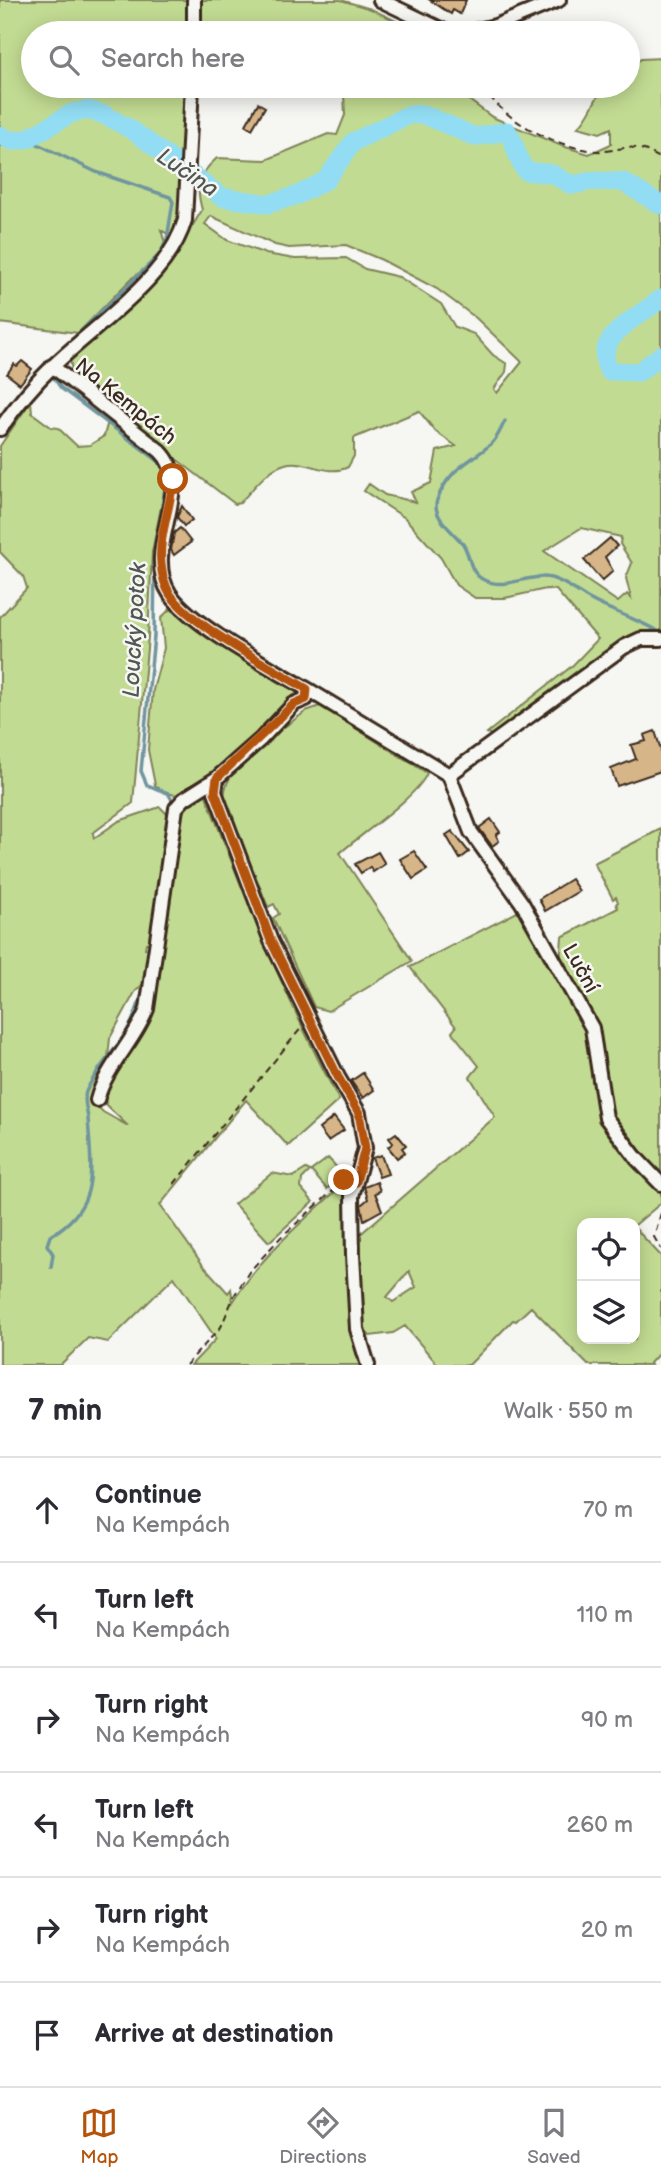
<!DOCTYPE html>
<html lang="en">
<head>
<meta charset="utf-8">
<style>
	body { margin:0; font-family:"Balsamiq Sans",sans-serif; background:#f2f2f3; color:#2b2b33 }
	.controls { position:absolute; right:21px; bottom:21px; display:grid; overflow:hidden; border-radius:14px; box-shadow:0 4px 18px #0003 }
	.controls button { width:63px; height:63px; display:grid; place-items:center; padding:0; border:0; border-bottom:2px solid #e1e1e2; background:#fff; color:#2b2b33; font:35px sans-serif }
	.stop { position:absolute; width:21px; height:21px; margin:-16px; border:5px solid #b45309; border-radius:50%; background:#fff }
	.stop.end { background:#b45309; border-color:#fff; box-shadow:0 2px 7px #0008 }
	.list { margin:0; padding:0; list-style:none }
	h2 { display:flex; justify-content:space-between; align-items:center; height:91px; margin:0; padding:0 28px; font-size:30px }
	h2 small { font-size:23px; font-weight:400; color:#7c7c81 }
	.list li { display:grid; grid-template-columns:46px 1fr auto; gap:21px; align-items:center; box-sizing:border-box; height:105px; padding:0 28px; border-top:2px solid #e1e1e2 }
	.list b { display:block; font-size:26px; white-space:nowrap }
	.list p { margin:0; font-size:23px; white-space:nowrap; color:#7c7c81 }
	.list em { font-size:23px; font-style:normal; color:#7c7c81 }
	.icon { flex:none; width:38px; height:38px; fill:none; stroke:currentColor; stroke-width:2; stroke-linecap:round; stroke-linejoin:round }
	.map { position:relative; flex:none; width:661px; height:1365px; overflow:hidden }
	.search { position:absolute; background:#fff; box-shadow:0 4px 18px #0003; left:21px; right:21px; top:21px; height:77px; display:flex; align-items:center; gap:18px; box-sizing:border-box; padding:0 24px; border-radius:38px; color:#7c7c81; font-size:26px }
	.sheet { height:721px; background:#fff }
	nav { display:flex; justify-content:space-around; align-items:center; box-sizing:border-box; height:98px; border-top:2px solid #e1e1e2; background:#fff; font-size:19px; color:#7c7c81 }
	nav a { display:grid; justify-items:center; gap:4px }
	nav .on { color:#b45309 }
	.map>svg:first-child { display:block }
	.green { fill:#c2db92; stroke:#7e8258; stroke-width:2; fill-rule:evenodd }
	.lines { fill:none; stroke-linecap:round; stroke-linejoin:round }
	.stream { stroke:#6f959e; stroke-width:3.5 }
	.river { stroke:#92ddf3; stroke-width:19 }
	.building { fill:#d6b689; stroke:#3b2a1e; stroke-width:2 }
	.street-casing { stroke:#3b2a1e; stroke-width:18 }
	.path { stroke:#3b2a1e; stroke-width:2; stroke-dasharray:7 5; stroke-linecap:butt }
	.street { stroke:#f6f6f2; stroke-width:12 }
	.route { stroke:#b45309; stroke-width:9 }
	.labels { text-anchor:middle; stroke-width:5; stroke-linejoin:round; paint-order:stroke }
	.street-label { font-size:21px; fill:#3b2a1e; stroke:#f6f6f2 }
	.water-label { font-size:23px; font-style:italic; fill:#515753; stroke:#f6f6f2 }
</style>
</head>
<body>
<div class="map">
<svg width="661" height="1365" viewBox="0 0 661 1365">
	<rect width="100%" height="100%" fill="#f6f6f2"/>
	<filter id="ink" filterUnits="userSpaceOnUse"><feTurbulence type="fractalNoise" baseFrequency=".0143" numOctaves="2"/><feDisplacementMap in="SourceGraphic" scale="14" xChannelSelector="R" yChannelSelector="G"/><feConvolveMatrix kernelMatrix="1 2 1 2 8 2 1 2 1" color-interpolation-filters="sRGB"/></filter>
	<g filter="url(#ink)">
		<path class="green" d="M0 0H190V33H33V86H188L179 241 161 230 166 246 159 258 131 279 78 333 0 323Z
			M202 0H341L371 9 421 33H199Z
			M661 58V635L644 631 630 640 496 737 487 733 572 666 598 639 556 590 546 589 505 598H475L456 585 441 558 405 518 364 491 369 484 385 495 416 502 411 492 431 483 437 451 456 446 436 432 419 411 354 438V456L348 467C327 478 306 458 285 464 267 469 252 490 240 503L235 504 73 380 70 358 164 273 202 210C195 185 198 175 217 158L266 160 328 134 337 135 345 115 344 94 337 95 310 86H450L492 117 562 146 589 154 611 144V128L600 133 578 127C590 117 594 99 604 87L628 86V68L641 59ZM211 216 275 245 289 248 346 245 382 260 437 289 476 318 522 362 497 393 494 389 506 372 507 364 493 355 474 334 455 327 441 304 399 277 365 269 346 258 295 259 266 254 227 240 205 224ZM581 528 621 537 620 544 632 563 626 578 631 598 627 594 618 602 544 551Z
			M31 401 32 413 51 427 58 428 77 446 90 445 104 436 108 421C130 438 164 454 166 482L152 552 148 637 133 803 93 833 94 838 119 821 160 807 167 814 168 831 151 943H146L145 948 150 949 145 982 135 992 110 1038 107 1068 93 1090 92 1101 103 1112 128 1126 106 1105 105 1088 146 1020 180 804 205 793C245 898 286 1000 339 1100L288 1146 246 1100 160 1205 203 1265 228 1293 231 1289 233 1302C262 1254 304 1220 345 1183L349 1184 357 1237 495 1117 470 1077 479 1066 452 1032 456 1027 410 967 519 911 572 1000 587 1034 592 1028 560 963 562 937 618 908 616 904 618 902 616 897 613 899 594 863 661 829V1203L635 1225 582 1223V1339H635V1228L661 1256V1351L650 1363 651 1365H588L531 1307 516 1321 513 1320 469 1365H438L405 1326 393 1333 370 1336 362 1328V1365H191L216 1339 174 1277 108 1342 88 1338 60 1365H0V617L27 588 23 576 0 552V446ZM409 1271 416 1287 393 1302 387 1297Z
			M170 609 294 686 298 698 208 780 175 795 164 792 155 785 148 750 153 690 164 648 161 618Z
			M320 706 427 773C419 795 360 835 340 853L412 961 328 1011 314 1007 273 918 279 914 274 904 268 907 224 799C224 761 279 733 306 711Z
			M328 1158 343 1174 327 1189 311 1171Z
			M306 1169 310 1171 302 1179 301 1188 313 1202 269 1242 234 1204 272 1173 293 1177Z"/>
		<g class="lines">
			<path class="stream" d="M27 139 96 172 170 197 173 202 167 239 160 254 72 340
				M51 374 61 388 161 463 167 475 155 555 154 636 141 771 147 785 168 793 172 800
				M505 421C501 428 498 438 491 444 468 464 449 468 437 500 431 517 454 532 463 544 471 556 468 572 484 580 506 591 528 573 551 578 564 581 577 592 589 599 612 612 638 619 661 633
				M51 1267 53 1254 47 1245 50 1236C101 1206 91 1170 88 1118 87 1110 83 1099 86 1092 96 1068 116 1051 128 1029 136 1016 141 998 145 984"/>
			<path class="river" d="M0 135 11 141 27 139 72 113 87 110 105 115 132 130 222 197 268 204 298 195 326 180 353 142 408 115 423 114 475 137 507 131C517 143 515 158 526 171L552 174 572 185 592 181 623 182 661 205
				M661 299C639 316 590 339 609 371L639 372 661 355"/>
		</g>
		<path class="building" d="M430 0H466L460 14 453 10 451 14Z
			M258 103 265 107 252 129 246 125Z
			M22 361 32 369 20 384 7 374 14 364 17 366Z
			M182 506 192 520 184 526 177 517Z
			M180 528 191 542 174 555 171 550 174 533Z
			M610 538 617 546 605 557 613 571 602 581 584 560Z
			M655 731 661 750V771L617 786 611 769 636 759 631 745 646 741 644 735Z
			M491 819 500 832 496 835 499 841 492 846 479 828Z
			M452 831 469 852 460 859 446 835Z
			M414 851 427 870 413 879 400 859Z
			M378 852 385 864 373 872 370 867 361 873 355 864Z
			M571 879 579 891 545 911 539 899Z
			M363 1073 374 1090 363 1098 351 1081Z
			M334 1117 344 1130 328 1141 319 1129Z
			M396 1133 406 1145 402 1148 405 1152 397 1158 388 1147 393 1143 389 1138Z
			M381 1155 388 1174 379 1177 372 1158Z
			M377 1182 380 1191 375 1193 382 1210 364 1220 361 1205 368 1199 364 1187Z"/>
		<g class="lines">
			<defs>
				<path id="street" d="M380 0 449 33
					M194 33V0
					M465 33 495 26 559 0
					M52 366 160 451C197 486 140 549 170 594 192 626 272 668 307 689L306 699 294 704 261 739 217 778 215 792 271 941 338 1077 359 1113 365 1148 352 1196 353 1255 357 1329 368 1365
					M0 429C16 406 32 386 52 367 95 325 168 279 185 220L192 86
					M307 689 449 775 471 832 522 903 592 1028 606 1118 637 1159 661 1184
					M449 775 624 647 641 639H661
					M97 1100C106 1066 135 1041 147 1009L176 808 184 799 217 778"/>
			</defs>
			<use href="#street" class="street-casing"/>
			<path class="path" d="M483 86C502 120 551 144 588 150 619 156 627 136 661 159
				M174 1184 302 1027
				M661 1213 654 1237 661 1249
				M186 1365 221 1327 234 1296 249 1272 281 1237 343 1182"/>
			<use href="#street" class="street"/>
		</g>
	</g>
	<g class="lines" filter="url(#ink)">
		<path class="route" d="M173 479C171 508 158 535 161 564 162 574 165 586 170 594 192 626 272 668 307 689L306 699 294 704 217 778 215 792 271 941 338 1077 359 1113 365 1148 356 1182 344 1180"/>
	</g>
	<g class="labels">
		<g class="street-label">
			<text transform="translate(126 401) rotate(39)" y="7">Na Kempách</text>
			<text transform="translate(581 968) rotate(61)" y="7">Luční</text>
		</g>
		<g class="water-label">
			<text transform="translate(188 172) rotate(34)" y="8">Lučina</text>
			<text transform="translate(134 630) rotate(-87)" y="8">Loucký potok</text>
		</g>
	</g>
</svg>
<div class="controls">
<button><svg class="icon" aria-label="locate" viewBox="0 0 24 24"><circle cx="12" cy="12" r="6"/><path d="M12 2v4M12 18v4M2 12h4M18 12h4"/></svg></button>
<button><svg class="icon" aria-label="layers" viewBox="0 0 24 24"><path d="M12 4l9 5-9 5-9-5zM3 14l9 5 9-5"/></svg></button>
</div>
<div class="stop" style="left:173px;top:479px"></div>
<div class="stop end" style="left:344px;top:1180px"></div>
<div class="search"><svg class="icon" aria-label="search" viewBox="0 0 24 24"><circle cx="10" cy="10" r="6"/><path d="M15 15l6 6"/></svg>Search here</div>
</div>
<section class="sheet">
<h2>7 min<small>Walk · 550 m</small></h2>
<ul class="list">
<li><svg class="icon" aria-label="ahead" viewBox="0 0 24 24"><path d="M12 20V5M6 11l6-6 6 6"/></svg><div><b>Continue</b><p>Na Kempách</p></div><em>70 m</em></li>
<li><svg class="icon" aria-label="left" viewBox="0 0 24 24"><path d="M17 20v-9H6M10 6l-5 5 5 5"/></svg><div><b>Turn left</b><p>Na Kempách</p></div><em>110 m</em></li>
<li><svg class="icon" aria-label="right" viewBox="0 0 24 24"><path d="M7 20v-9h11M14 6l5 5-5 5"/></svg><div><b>Turn right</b><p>Na Kempách</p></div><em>90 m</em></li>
<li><svg class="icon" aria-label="left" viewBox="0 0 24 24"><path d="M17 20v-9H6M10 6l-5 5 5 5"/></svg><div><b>Turn left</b><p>Na Kempách</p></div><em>260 m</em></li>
<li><svg class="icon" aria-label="right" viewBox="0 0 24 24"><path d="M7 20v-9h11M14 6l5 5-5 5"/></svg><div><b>Turn right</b><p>Na Kempách</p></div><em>20 m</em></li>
<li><svg class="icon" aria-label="arrive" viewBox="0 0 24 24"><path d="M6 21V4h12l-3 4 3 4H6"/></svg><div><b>Arrive at destination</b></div></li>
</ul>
</section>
<nav>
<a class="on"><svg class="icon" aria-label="map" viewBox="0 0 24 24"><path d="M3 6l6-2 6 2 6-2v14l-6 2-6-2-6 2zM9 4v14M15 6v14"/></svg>Map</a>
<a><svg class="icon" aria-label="directions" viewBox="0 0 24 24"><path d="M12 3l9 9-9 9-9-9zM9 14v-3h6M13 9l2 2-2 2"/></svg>Directions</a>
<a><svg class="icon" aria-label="saved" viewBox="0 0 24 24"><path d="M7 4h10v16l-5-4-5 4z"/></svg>Saved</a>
</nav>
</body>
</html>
